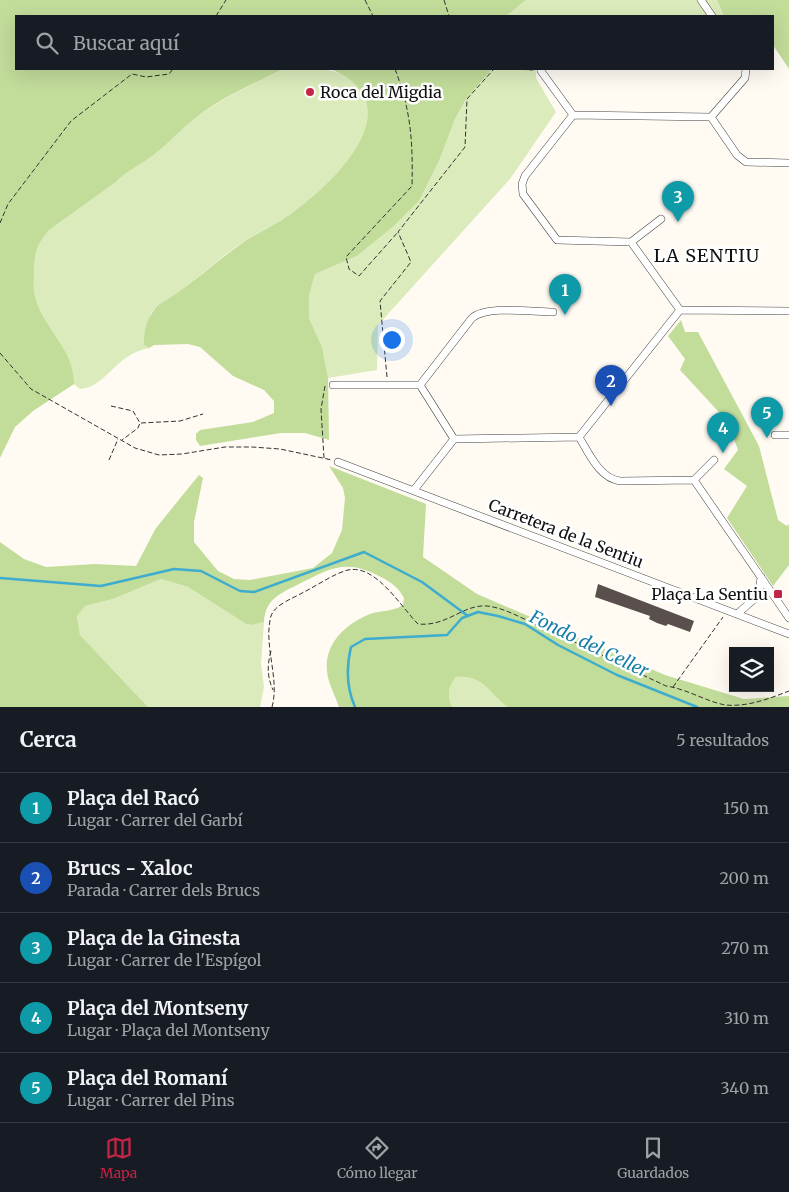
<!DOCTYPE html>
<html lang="es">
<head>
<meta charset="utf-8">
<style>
	body { margin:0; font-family:Merriweather,serif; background:#20242c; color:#f1f3f6 }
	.controls { position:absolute; right:15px; bottom:15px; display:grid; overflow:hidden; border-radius:0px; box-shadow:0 5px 20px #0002 }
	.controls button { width:45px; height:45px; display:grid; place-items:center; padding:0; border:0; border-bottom:1px solid #363941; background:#171b24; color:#f1f3f6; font:25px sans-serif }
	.you { position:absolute; left:391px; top:339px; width:18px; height:18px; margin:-12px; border:4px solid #fff; border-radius:50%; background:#1a73e8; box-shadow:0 0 0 8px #1a73e833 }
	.badge { display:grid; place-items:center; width:32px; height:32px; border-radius:50%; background:#c32546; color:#fff; font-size:16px; font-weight:700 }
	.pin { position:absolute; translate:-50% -41px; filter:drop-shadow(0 1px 2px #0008) }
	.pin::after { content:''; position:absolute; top:26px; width:18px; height:15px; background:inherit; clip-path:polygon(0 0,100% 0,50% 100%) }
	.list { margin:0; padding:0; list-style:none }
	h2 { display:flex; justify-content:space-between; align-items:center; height:65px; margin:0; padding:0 20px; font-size:21px }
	h2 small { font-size:16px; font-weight:400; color:#9ea1a6 }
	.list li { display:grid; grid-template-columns:32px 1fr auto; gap:15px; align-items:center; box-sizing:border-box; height:70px; padding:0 20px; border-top:1px solid #363941 }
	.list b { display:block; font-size:19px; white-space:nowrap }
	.list p { margin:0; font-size:16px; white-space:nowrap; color:#9ea1a6 }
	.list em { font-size:16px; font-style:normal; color:#9ea1a6 }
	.icon { flex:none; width:28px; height:28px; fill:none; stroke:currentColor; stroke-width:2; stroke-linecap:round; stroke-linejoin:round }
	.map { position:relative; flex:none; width:789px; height:707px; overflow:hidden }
	.search { position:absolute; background:#171b24; box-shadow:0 5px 20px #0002; left:15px; right:15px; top:15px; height:55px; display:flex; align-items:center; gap:12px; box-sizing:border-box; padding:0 18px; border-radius:0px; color:#9ea1a6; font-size:19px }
	.sheet { height:415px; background:#171b24 }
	nav { display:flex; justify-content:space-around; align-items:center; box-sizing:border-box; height:70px; border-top:1px solid #363941; background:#171b24; font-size:14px; color:#9ea1a6 }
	nav a { display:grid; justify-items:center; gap:2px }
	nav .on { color:#c32546 }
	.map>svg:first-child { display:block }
	.green { fill:#dbebbb }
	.forest { fill:#c2dc9a }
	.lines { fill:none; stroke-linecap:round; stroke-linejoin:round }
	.stream { stroke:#3daccf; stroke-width:2.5 }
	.building { fill:#594f4c }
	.street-casing { stroke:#434343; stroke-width:8 }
	.path { stroke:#323232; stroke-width:1; stroke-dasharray:5 2.5; stroke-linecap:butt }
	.street { stroke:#fff; stroke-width:7 }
	.poi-dot { fill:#c32546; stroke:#fff; stroke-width:2 }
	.labels { text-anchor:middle; stroke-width:5; stroke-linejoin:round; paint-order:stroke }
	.poi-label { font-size:16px; fill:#101010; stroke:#fff; text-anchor:start }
	.street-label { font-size:16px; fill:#101010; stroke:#fff }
	.neighbourhood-label { font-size:18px; letter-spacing:1px; fill:#101010; stroke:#fff }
	.water-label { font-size:18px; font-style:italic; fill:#167da5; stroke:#fff }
</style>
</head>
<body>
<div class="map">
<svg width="789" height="707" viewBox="0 0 789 707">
	<rect width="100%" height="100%" fill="#fffbf3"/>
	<path class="green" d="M526 0H717L724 16H506Z
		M283 69C316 69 349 63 366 99 383 137 323 191 295 211 277 224 256 233 237 246 211 265 186 289 158 305L151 313 144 345 149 348C115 354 107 387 80 389L74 384C75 349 43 329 35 296 33 289 34 281 34 273 35 251 35 248 49 230L116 182C127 170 143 164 156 153 169 143 180 130 193 120 217 100 256 83 283 69Z
		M492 69H536V78L556 112 510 179 378 325 377 370 328 378 322 347 309 318V296L315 274 357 256 395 225 419 201 439 161 455 119 466 99Z
		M161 579 188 587 246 624 252 625 264 622 261 664 264 687 260 707H148L80 635 77 615 85 606 113 599Z
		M467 676 478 679 508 707H452C447 695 448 687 456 677Z"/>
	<path class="forest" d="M0 0H526L506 16H16V69H283C254 84 219 98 193 120 180 130 169 143 156 153 143 164 127 170 116 182L49 230C35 248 35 251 34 273 34 281 33 289 35 296 43 329 75 349 74 384L33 411 15 427 0 458Z
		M717 0H789V69L773 45V16H724Z
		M331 69H492L466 99 455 119 439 161 419 201 395 225 357 256 315 274 309 296V318L322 347 328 378 329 440 305 433H281L200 446 196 440V434L200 430 253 422 274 413V401L264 390 233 376 200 347 188 344 154 345 149 348 144 345C144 328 147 318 158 305 186 289 212 265 238 246 256 233 278 224 296 210 339 178 413 104 331 69Z
		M681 320 685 332H698L759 446 778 520 787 526 789 524V565L773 586 727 518 747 486 724 469 738 450 728 422 680 370 685 359 668 336Z
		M329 466 426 504 423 557 477 594 665 675 744 699 789 696V707H508C487 692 485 675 456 677 448 687 447 695 452 707H339C335 695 328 683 327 671 324 643 347 623 370 614 381 610 393 612 403 605L404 598C398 587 391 582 379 576 345 558 329 569 297 585 279 594 265 600 264 622L252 625 246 624 188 587 161 579 113 599 85 606 77 616 80 635 148 707H0V542L24 559 46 567 95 564 136 566 156 528 199 475 203 478 194 522V542L218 571 234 579 250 580 313 568 332 553 342 530 345 498 343 488Z"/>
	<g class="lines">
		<path class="stream" d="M0 578 101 586 174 569 201 571 240 591 254 592 364 552 422 582 468 616
			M355 707C346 687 346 668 351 647L365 639 447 635 462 618 478 612 498 616 525 624 558 645 617 675 697 707"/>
	</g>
	<path class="building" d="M598 584 694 621 690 632 668 624 666 626 657 623 649 619 650 616 595 597Z"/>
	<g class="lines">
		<defs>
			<path id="street" d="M701 0 712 16
				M541 71 573 115
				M573 115 525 176 522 184 523 194 557 240 631 242 680 310
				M573 115 711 117
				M711 117 737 155 746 162 789 163
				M711 117 745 78 746 69
				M631 242 661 219
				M333 385H420L472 318C487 305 533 312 553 312
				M420 385 454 439
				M775 435H789
				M579 437C589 453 599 478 620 481L694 480 789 618
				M579 437 680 310 789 311
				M338 462 789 634
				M694 480 714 460
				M414 490 454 439 579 437
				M759 595 761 577
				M737 614 759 595 771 592"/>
		</defs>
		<use href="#street" class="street-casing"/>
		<path class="path" d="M365 0 373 16
			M444 0 449 16
			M216 16 226 0
			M395 69C411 111 413 141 412 186L346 257 349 269 359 276 398 232
			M514 69 533 70
			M0 223 8 204 71 121 132 74 146 77 169 74 173 69
			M0 353 31 389 135 448 159 455 182 454 225 447H252L280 449 332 460
			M387 377 380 301 411 262 398 232 465 147 467 99 494 69
			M111 406 133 411 140 423 138 428 122 440
			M141 423 180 421 203 414
			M324 458 321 409 325 386
			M109 460 118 439
			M271 651C267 666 267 676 273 690
			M673 687 723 617
			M272 707C280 678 263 645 271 616 275 604 294 598 304 592 318 585 333 574 348 570 376 564 401 607 418 624 447 627 463 604 487 606 505 608 521 618 537 625 581 644 623 666 666 686 687 689 705 701 725 705 748 707 768 699 789 691"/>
		<use href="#street" class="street"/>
	</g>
	<g class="poi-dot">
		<circle cx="310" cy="92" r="5"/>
		<rect x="773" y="589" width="10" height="10" rx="2.5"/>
	</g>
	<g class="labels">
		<g class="poi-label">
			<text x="320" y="98">Roca del Migdia</text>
			<text x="768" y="600" text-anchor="end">Plaça La Sentiu</text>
		</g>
		<g class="street-label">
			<text transform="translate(566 533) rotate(21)" y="6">Carretera de la Sentiu</text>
		</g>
		<g class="neighbourhood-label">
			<text x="707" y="262">LA SENTIU</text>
		</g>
		<g class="water-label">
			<text transform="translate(589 644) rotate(26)" y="6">Fondo del Celler</text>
		</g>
	</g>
</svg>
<div class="controls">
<button><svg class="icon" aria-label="layers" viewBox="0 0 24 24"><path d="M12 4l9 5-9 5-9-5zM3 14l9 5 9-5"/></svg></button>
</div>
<div class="you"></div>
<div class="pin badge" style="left:565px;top:315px;background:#0f9aa8">1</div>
<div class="pin badge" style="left:611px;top:406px;background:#1a4fb4">2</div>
<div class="pin badge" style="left:678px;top:222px;background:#0f9aa8">3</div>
<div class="pin badge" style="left:723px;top:453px;background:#0f9aa8">4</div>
<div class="pin badge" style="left:767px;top:438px;background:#0f9aa8">5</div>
<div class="search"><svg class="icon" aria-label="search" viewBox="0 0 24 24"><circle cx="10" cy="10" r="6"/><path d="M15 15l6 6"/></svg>Buscar aquí</div>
</div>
<section class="sheet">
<h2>Cerca<small>5 resultados</small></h2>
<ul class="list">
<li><span class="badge" style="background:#0f9aa8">1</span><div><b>Plaça del Racó</b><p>Lugar · Carrer del Garbí</p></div><em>150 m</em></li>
<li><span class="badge" style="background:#1a4fb4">2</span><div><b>Brucs - Xaloc</b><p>Parada · Carrer dels Brucs</p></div><em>200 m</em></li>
<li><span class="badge" style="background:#0f9aa8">3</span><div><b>Plaça de la Ginesta</b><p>Lugar · Carrer de l'Espígol</p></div><em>270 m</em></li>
<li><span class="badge" style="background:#0f9aa8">4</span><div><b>Plaça del Montseny</b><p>Lugar · Plaça del Montseny</p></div><em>310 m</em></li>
<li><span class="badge" style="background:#0f9aa8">5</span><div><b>Plaça del Romaní</b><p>Lugar · Carrer del Pins</p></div><em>340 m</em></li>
</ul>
</section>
<nav>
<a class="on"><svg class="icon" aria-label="map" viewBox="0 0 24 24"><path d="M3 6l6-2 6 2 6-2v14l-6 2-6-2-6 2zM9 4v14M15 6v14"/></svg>Mapa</a>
<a><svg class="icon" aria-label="directions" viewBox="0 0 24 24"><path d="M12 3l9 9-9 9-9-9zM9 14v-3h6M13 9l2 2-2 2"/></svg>Cómo llegar</a>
<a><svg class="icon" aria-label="saved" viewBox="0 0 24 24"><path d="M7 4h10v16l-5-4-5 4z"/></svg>Guardados</a>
</nav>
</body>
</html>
